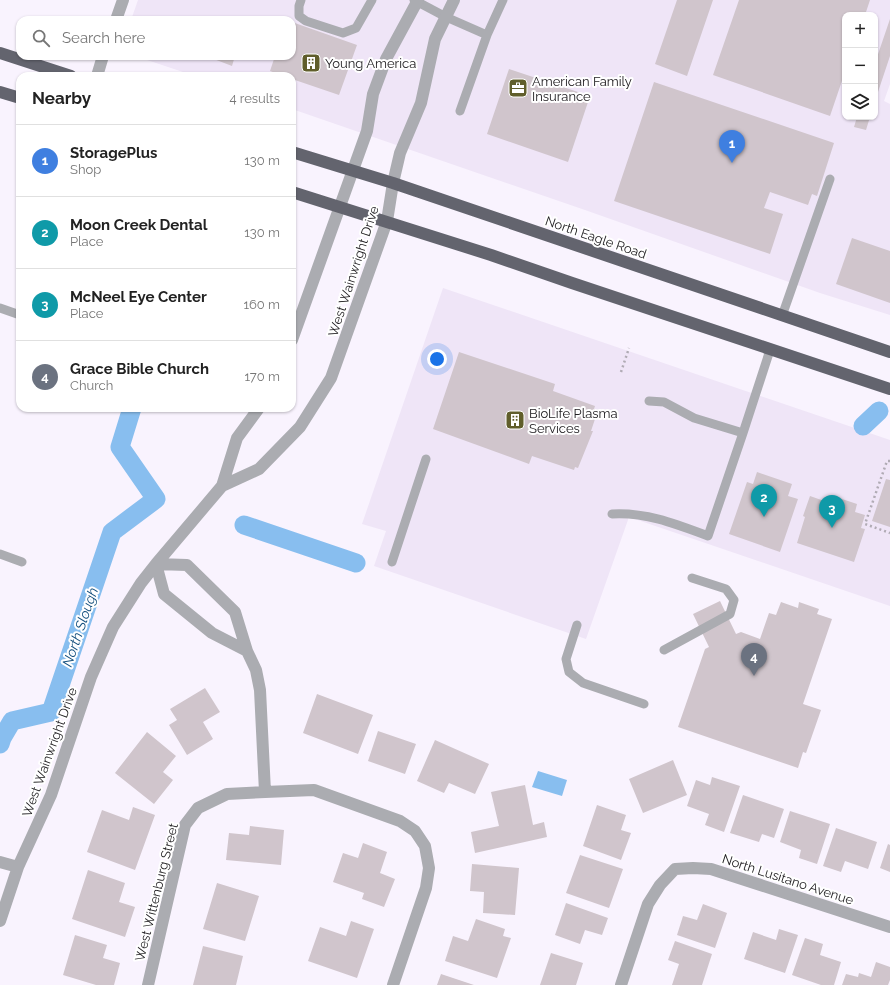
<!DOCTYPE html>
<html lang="en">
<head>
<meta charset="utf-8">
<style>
	body { margin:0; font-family:Raleway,sans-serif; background:#f2f2f2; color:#222 }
	.controls { position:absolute; right:12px; top:12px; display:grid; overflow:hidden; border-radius:8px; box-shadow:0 1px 3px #0004 }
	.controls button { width:36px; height:36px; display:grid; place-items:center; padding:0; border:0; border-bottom:1px solid #e0e0e0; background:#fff; color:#222; font:20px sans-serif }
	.you { position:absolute; left:437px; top:359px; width:14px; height:14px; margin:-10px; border:3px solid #fff; border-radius:50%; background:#1a73e8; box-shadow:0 0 0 6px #1a73e833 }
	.badge { display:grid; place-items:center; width:26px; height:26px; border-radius:50%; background:#111827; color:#fff; font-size:13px; font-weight:700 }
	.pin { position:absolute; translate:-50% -33px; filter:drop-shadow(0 1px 2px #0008) }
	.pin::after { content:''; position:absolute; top:21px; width:14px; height:12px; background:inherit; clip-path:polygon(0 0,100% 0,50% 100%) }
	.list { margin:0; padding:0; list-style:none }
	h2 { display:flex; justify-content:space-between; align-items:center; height:52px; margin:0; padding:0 16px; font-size:17px }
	h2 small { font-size:13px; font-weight:400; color:#767676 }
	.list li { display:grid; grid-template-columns:26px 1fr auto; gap:12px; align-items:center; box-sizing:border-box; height:72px; padding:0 16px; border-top:1px solid #e0e0e0 }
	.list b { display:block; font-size:15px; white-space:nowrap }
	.list p { margin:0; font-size:13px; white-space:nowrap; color:#767676 }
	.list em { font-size:13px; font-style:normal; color:#767676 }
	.icon { flex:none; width:22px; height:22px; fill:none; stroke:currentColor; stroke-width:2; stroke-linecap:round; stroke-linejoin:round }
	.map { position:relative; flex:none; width:890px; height:985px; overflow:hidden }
	.search { position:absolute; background:#fff; box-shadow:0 1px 3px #0004; left:16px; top:16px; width:280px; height:44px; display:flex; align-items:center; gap:10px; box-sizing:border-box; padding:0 14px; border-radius:12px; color:#767676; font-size:15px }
	.panel { position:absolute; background:#fff; box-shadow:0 1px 3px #0004; left:16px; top:72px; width:280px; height:340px; border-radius:12px }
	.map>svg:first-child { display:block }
	.built { fill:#efe5f7; fill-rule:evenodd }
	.water { fill:#88beef }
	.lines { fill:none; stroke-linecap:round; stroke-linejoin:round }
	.canal { stroke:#88beef; stroke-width:19 }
	.building { fill:#d0c5cc }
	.path { stroke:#b0abb4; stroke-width:2.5; stroke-dasharray:2 3; stroke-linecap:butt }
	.service { stroke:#abacb1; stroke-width:9 }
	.minor { stroke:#abacb1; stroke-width:12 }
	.trunk { stroke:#63646e; stroke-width:12 }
	.labels { text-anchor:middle; stroke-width:4; stroke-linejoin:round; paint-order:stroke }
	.poi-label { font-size:13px; fill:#222023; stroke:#fff; text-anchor:start }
	.street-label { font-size:13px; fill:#222023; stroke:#fff }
	.water-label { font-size:14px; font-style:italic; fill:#144f7d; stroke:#fff }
</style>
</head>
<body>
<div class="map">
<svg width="890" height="985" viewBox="0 0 890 985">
	<rect width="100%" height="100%" fill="#f9f3fe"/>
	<path class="built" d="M138 0H890V84L884 101 890 104V315L820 293 585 210 292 109V76H195L135 56H292V20H131ZM845 15H875V117H845Z
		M443 288 890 440V606L629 517 586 639 374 566 386 531 362 524Z"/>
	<path class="water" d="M538 771 567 780 562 796 532 787Z"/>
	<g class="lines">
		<path class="canal" d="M863 426 879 411
			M244 525 356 563
			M0 744 2 738 12 721 51 712 112 532 156 499 120 447 132 408"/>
	</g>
	<path class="building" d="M677 0H713L687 76 655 64Z
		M739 0H870L865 15H845V72L830 116 713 75Z
		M890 19V56L875 101V63Z
		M292 22 357 45 339 95 292 79V76H284L270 71 275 56H292Z
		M206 56H235L232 66Z
		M509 69 590 96 568 162 487 134Z
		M654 82 834 143 817 196 812 194 808 205 770 192 764 208 783 214 770 254 614 201Z
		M857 117H870L866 130 854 127Z
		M852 238 890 251V303L836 284Z
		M459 352 555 384 553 391 595 406 594 409 598 410 591 431H593L578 468 575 467 574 470 532 456 529 464 433 429Z
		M757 472 792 484 788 496 798 499 780 552 729 534 747 482 753 484Z
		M886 479 890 480V527L872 521Z
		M810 496 830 503 833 496 857 504 855 512 865 515 861 528 865 529 854 562 797 543 805 517 803 516Z
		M720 601 736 634 741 632 760 639 769 613 776 615 781 602 798 608 799 602 819 609 817 614 832 619 803 704 821 710 806 753 803 752 798 768 678 727 705 649 709 647 693 614Z
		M205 688 220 712 203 722 213 739 187 755 169 725 177 720 170 709Z
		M317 694 373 715 358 754 303 733Z
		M378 731 416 744 405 774 368 761Z
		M147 732 176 756 163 772 173 780 154 804 115 773Z
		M435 740 489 764 475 794 449 783 444 793 417 781Z
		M673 760 687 795 643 813 629 779Z
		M712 777 740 786 724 832 705 825 709 814 687 806 696 780 710 785Z
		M525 785 533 825 544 822 547 837 475 853 471 832 499 826 491 792Z
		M743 795 784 809 774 838 762 834 759 842 730 833Z
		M597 805 626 815 621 830 631 833 621 860 583 846Z
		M133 807 155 815 135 870 87 852 102 810 129 820Z
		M790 811 830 824 817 864 799 858 801 850 780 842Z
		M250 826 284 830 281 865 226 860 229 833 249 835Z
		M836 828 877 842 868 869 845 861 841 872 823 866Z
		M363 843 387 852 380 873 395 879 384 907 362 899 364 893 333 882 343 853 358 858Z
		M888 844 890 845V872L880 868Z
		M580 855 623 869 609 908 566 893Z
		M472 864 519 868 515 915 483 913 484 892 470 891Z
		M88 870 125 883 119 902 135 907 125 937 72 919Z
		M217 883 259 896 245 941 203 929Z
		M566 903 608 918 602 935 585 930 580 944 555 935Z
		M703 904 727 913 715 948 677 935 683 916 697 920Z
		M476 919 505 929 503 936 511 938 497 978 445 961 453 936 468 941Z
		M351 921 374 929 357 978 308 961 320 927 346 936Z
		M779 929 798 935 785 973 744 959 753 932 776 940Z
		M75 935 107 945 103 958 120 963 114 985H96L63 975Z
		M805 938 823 944 820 955 841 962 834 985H821L792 975Z
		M675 941 712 954 702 985H672L679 964 668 960Z
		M203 946 243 956 236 985H193Z
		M551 953 583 963 576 985H540Z
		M876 962 890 967V980L888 985H842L846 974 858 977 859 973 871 977Z
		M441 974 474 985H437Z"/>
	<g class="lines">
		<path class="path" d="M621 372 629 348
			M890 461H887L865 524 890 533"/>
		<path class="service" d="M301 0 299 6V16L306 21 343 33 356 28 372 0
			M414 0 446 17 487 35 460 111
			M487 35 503 0
			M0 308 20 315
			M782 316 830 179
			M649 401 664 402 694 418 743 433
			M612 514C646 512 676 524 708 536L743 433 770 350
			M0 554 22 562
			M392 562 426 459
			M577 625 566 659 569 672 583 683 644 704
			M664 650 730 614 734 600 726 589 692 578"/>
		<path class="minor" d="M116 20 123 0
			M97 76 103 56
			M292 340 367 131 373 94 386 59 418 0
			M222 486 259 469 300 427 331 378 387 221 393 183 400 153 421 103 435 39 454 0
			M247 651 212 633 164 594 156 564 187 565 235 612 247 651 256 670 260 690 265 792 314 790 400 821 415 831 425 846 429 868 426 888 393 985
			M0 862 18 867
			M0 921 18 867 51 795 91 677 113 627 141 583 156 564 222 486 237 438 259 408
			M148 985 185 825 198 808 227 794 265 792
			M621 985 648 904 660 885 675 869 693 868 711 869 890 927"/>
		<path class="trunk" d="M0 53 71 76
			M0 92 20 98
			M292 152 393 183 890 352
			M292 192 491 255 572 283 890 389"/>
	</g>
	<defs>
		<symbol id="building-square" viewBox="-11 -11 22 22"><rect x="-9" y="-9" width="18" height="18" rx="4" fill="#605e2b" stroke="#fff"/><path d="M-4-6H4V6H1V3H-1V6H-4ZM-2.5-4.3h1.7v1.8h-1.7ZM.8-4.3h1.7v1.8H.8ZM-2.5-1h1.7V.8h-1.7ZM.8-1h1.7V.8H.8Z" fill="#fff"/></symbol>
		<symbol id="office-square" viewBox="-11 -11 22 22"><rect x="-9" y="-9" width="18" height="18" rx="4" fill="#605e2b" stroke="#fff"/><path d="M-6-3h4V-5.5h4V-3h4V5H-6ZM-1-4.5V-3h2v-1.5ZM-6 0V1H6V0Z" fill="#fff"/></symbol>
	</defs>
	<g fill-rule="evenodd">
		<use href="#building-square" x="300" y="52" width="22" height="22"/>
		<use href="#office-square" x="507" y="77" width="22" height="22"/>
		<use href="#building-square" x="504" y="409" width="22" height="22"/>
	</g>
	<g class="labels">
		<g class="poi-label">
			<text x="325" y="68">Young America</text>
			<text x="532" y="86">American Family<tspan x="532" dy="15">Insurance</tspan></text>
			<text x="529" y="418">BioLife Plasma<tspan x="529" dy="15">Services</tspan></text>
		</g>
		<g class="street-label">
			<text transform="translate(596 237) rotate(19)" y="5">North Eagle Road</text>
			<text transform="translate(353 271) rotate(-72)" y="5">West Wainwright Drive</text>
			<text transform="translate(49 752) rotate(-70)" y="5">West Wainwright Drive</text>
			<text transform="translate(788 879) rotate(18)" y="5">North Lusitano Avenue</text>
			<text transform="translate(156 892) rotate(-76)" y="5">West Wittenburg Street</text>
		</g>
		<g class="water-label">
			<text transform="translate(80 627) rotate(-71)" y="5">North Slough</text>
		</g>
	</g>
</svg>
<div class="controls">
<button>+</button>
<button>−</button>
<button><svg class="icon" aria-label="layers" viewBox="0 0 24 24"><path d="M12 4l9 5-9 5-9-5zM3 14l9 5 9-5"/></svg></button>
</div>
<div class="you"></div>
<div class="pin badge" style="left:732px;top:163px;background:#3f7fe0">1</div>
<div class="pin badge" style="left:764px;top:517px;background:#0f9aa8">2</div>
<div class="pin badge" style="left:832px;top:528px;background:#0f9aa8">3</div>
<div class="pin badge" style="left:754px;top:676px;background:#6b7280">4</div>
<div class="search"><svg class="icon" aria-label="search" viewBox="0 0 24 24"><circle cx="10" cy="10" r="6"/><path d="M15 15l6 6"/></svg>Search here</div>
<section class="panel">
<h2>Nearby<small>4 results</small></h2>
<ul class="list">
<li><span class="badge" style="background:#3f7fe0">1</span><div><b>StoragePlus</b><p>Shop</p></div><em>130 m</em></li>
<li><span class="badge" style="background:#0f9aa8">2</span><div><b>Moon Creek Dental</b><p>Place</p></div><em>130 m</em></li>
<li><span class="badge" style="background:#0f9aa8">3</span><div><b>McNeel Eye Center</b><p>Place</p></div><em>160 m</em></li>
<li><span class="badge" style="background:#6b7280">4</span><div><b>Grace Bible Church</b><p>Church</p></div><em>170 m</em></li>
</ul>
</section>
</div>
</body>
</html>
